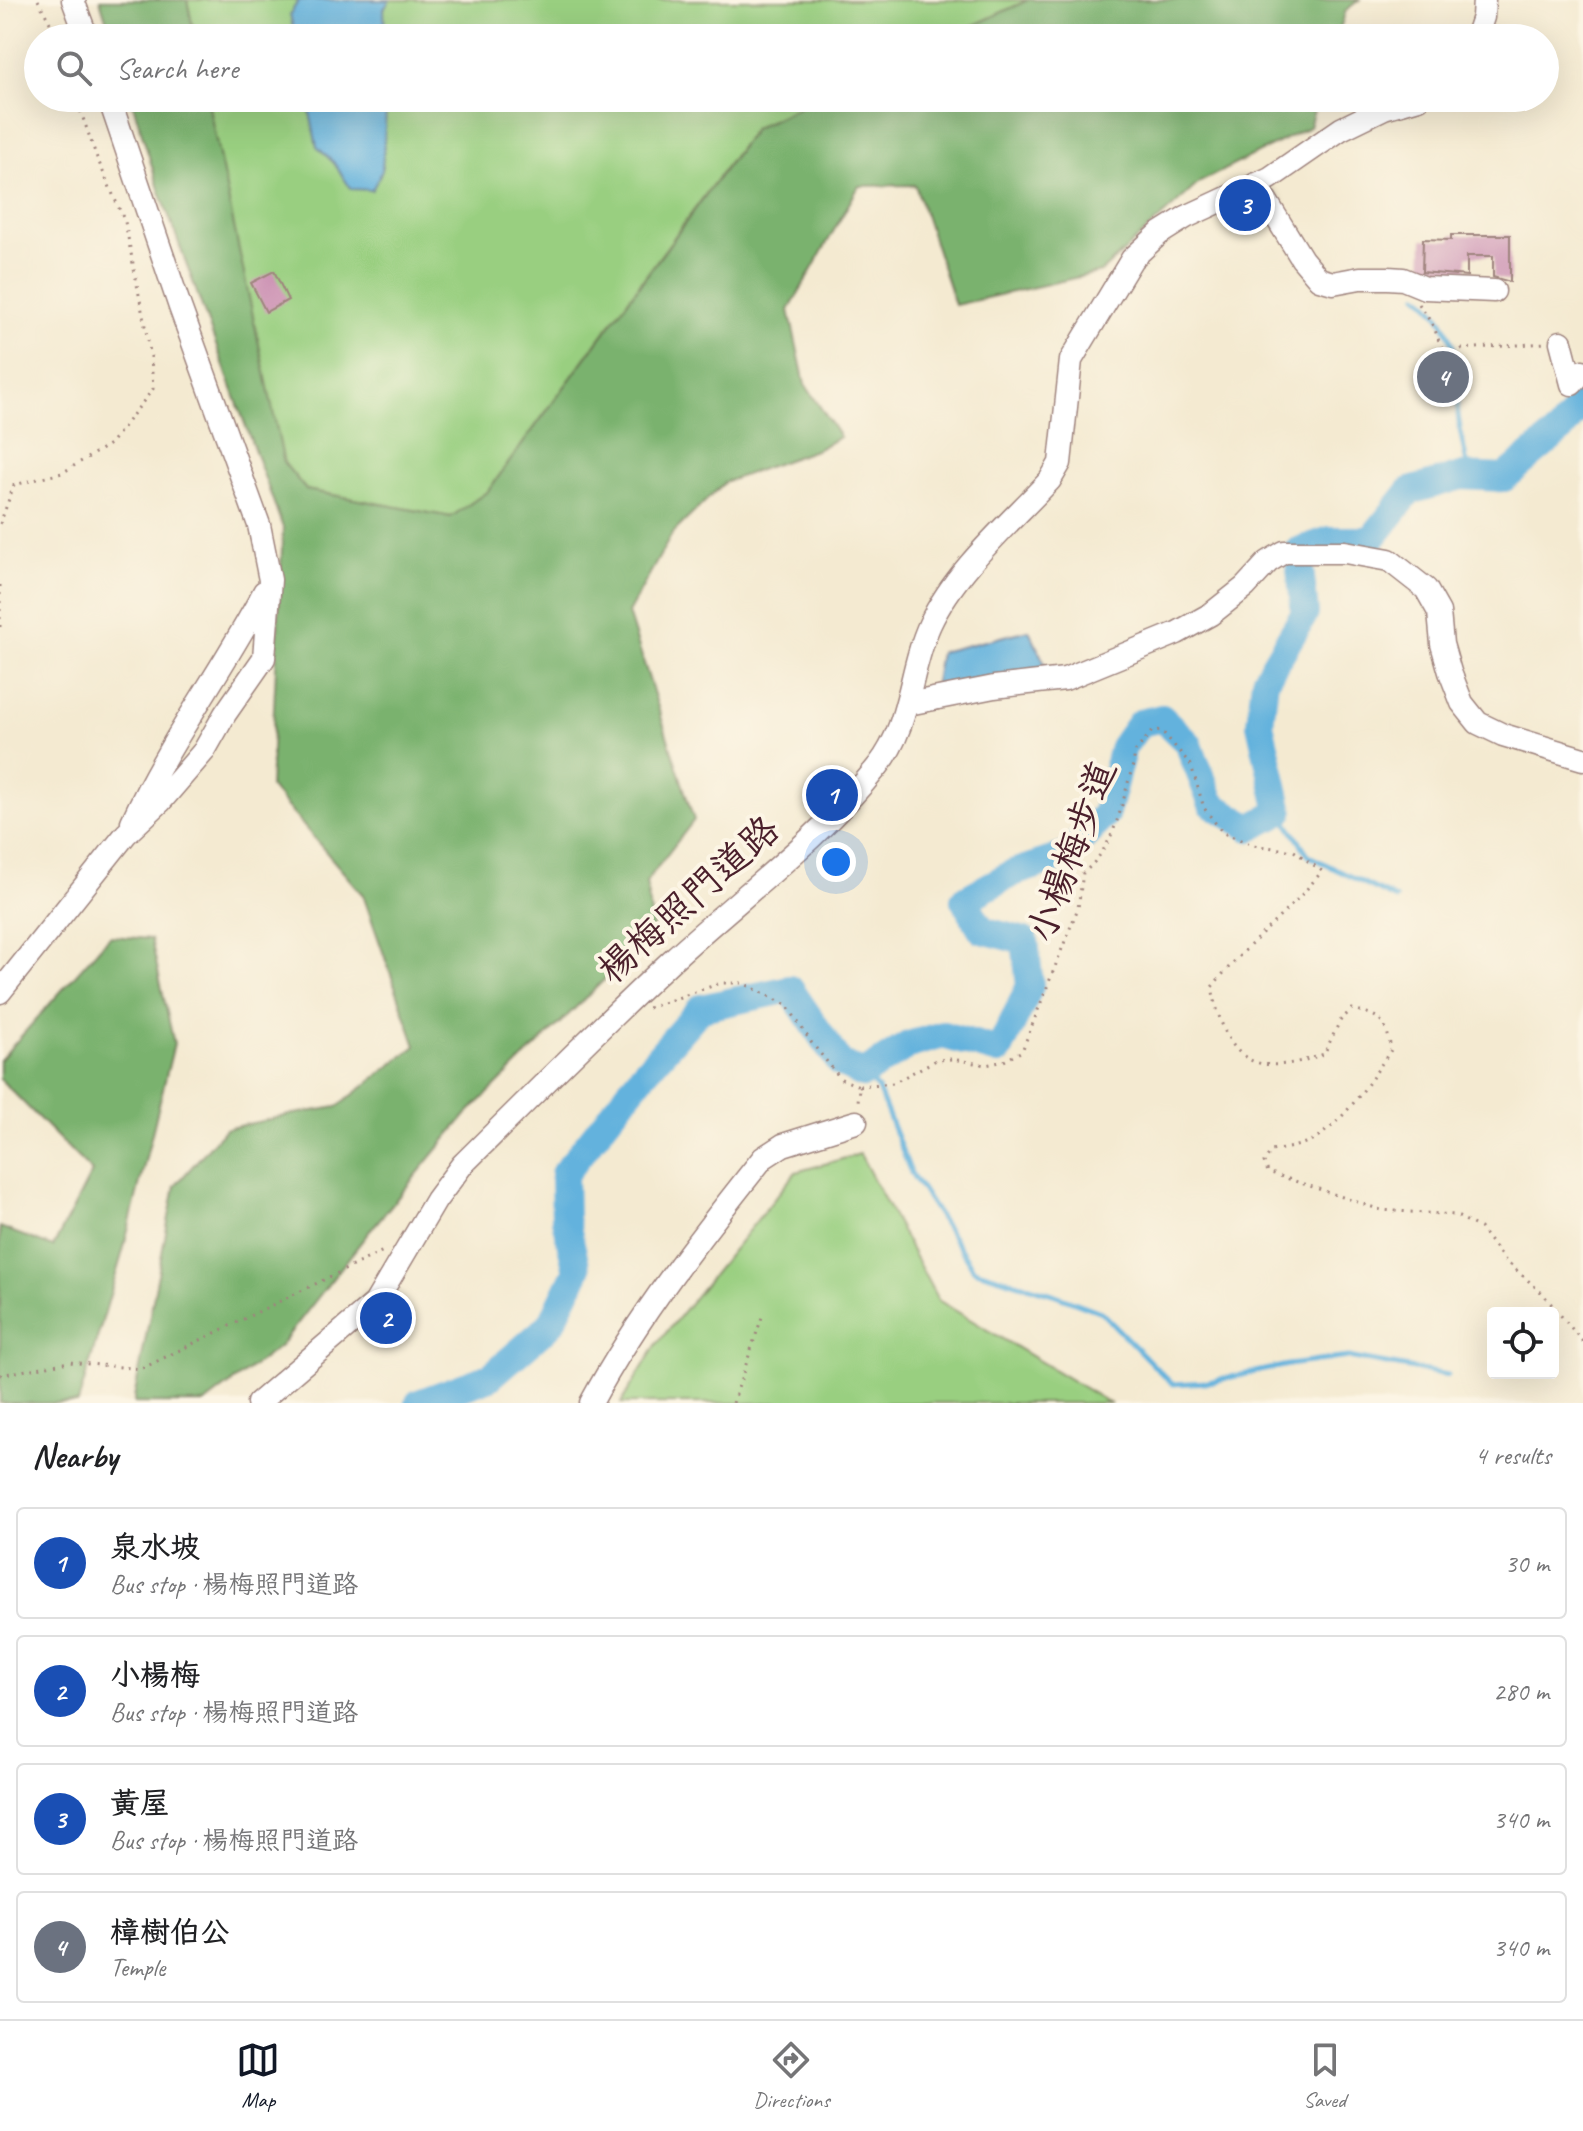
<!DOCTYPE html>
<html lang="en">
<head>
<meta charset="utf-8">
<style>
	body { margin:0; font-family:Caveat,"LXGW WenKai TC",sans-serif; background:#f6f6f6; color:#202124 }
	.controls { position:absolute; right:24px; bottom:24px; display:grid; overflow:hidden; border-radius:8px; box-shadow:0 8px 32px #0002 }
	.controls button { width:72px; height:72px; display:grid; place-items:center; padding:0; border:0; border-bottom:2px solid #e0e0e0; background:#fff; color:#202124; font:40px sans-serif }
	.you { position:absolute; left:836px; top:862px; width:28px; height:28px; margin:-20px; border:6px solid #fff; border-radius:50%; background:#1a73e8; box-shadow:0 0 0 12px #1a73e833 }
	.badge { display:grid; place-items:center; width:52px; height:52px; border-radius:50%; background:#111827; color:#fff; font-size:26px; font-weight:700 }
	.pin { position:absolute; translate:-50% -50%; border:4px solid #fff; box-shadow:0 2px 8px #0006 }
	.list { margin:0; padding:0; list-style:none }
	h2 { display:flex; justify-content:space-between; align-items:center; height:104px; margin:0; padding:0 32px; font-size:34px }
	h2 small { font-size:26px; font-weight:400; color:#757577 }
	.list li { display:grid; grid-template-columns:52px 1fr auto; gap:24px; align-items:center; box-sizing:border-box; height:112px; margin:0 16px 16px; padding:0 16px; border:2px solid #e0e0e0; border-radius:8px }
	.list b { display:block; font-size:30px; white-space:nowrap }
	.list p { margin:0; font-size:26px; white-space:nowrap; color:#757577 }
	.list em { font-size:26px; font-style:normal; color:#757577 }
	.icon { flex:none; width:44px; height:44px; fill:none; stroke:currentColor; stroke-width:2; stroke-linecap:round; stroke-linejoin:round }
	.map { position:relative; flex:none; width:1583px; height:1403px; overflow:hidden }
	.search { position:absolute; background:#fff; box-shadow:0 8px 32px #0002; left:24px; right:24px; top:24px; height:88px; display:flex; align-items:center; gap:20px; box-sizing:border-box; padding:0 28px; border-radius:44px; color:#757577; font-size:30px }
	.sheet { height:616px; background:#fff }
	nav { display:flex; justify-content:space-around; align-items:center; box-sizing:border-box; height:112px; border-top:2px solid #e0e0e0; background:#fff; font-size:22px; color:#757577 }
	nav a { display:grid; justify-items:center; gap:4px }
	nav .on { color:#111827 }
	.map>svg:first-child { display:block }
	.green { fill:#99cf80; stroke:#727756; stroke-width:2 }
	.forest { fill:#7ab26e; stroke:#62684c; stroke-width:2 }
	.water { fill:#64b2dd; stroke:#576884; stroke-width:2 }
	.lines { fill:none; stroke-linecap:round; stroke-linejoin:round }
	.stream { stroke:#64b2dd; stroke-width:5 }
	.river { stroke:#64b2dd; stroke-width:28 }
	.building { fill:#cc92b4 }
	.minor-casing { stroke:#9f847e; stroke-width:25 }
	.path { stroke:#9f847e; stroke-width:3; stroke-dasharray:2 6; stroke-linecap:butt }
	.minor { stroke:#fff; stroke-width:22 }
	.labels { text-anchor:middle; stroke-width:8; stroke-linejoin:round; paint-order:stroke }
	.street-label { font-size:38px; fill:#4a1f2b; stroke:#fcf5e5 }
</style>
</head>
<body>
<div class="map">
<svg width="1583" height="1403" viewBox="0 0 1583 1403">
	<rect width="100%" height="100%" fill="#fcf5e5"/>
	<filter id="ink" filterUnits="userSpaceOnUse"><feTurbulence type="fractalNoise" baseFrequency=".0125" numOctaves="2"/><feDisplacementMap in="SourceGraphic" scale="16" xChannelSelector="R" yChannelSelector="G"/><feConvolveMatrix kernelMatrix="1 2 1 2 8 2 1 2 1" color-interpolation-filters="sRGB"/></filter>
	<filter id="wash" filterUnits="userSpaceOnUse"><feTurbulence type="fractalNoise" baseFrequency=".006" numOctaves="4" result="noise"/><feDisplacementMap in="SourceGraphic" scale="32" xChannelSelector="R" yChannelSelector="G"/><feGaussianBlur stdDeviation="1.8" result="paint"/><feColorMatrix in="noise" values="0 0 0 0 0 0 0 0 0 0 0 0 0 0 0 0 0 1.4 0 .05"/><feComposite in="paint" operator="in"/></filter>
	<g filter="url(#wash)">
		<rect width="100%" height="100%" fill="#f4ead1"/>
		<path class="green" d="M187 0H1028L947 38H195Z
			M207 98H818L754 128 488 491 451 517 306 490 283 463Z
			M860 1154 938 1300 1109 1403H621L656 1345 796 1172Z"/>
		<path class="forest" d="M100 0H187L195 38H112Z
			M1028 0H1359L1346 10 1337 38H947Z
			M131 98H207L284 463 306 490 451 517 488 491 755 128 818 98H1318L1309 127 1200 182 1101 272 955 305 915 185 859 186 789 310 805 384 840 437 818 449 725 482 672 534 628 613 694 820 646 882 653 927 611 973 466 1115 369 1232 280 1346 205 1403H134V1398L175 1186 225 1129 294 1114 337 1107 416 1046 363 895 270 787 283 528 159 189Z
			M110 936 151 939 174 1044 123 1251 78 1403H0V1227L53 1247 92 1172 0 1079V1060Z"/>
		<path class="water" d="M299 0H390L384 9 385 38H295L290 14Z
			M307 98H387L382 171 372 190 351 189 334 163 317 147Z
			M1029 630 1049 673 934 688 940 652Z"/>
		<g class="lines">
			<path class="stream" d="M1418 295C1449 318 1458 352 1459 389 1459 398 1457 406 1458 414 1460 435 1466 455 1469 476
				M1280 812 1309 856 1396 899
				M863 1074 878 1089 911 1173 974 1270 1053 1294 1101 1312 1172 1384 1208 1382 1288 1365 1348 1357 1448 1375"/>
			<path class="river" d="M419 1403 490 1377 551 1324 577 1270 565 1219 564 1174 643 1074 701 1008 790 989 840 1063 863 1074 908 1045 943 1035 999 1051 1030 986 1025 941 982 930 964 900 1013 873 1067 855 1106 813 1123 747 1140 723 1162 718 1188 743 1212 804 1250 828 1280 812 1260 724 1265 680 1305 613 1298 551 1330 540H1371L1410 491 1461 476 1504 478 1560 431 1583 401"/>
		</g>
		<g id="blocks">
			<path class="building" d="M1451 235H1510V282L1493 277V256H1467V276L1422 272 1423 239 1451 240Z
				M274 271 288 300 266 312 251 283Z"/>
		</g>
	</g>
	<g filter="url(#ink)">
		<use href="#blocks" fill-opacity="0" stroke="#9f847e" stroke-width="2"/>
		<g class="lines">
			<defs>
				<path id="minor" d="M73 0 87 38
					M1476 38 1483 17 1484 0
					M1256 184 1302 259 1319 279 1333 283 1360 278H1388L1403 279 1425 288 1494 291
					M1561 342 1572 384 1583 371
					M908 704 994 687 1065 679 1177 633 1211 614 1245 587 1268 562 1284 552H1345L1389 560 1426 589 1439 612 1442 644 1450 672 1462 703 1478 723 1503 735 1583 759
					M132 822C169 741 223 670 264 592
					M0 992 126 834 160 802 204 751 225 714 264 658 270 580 259 525 180 307 109 98
					M258 1403 375 1303 436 1200 462 1165C531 1097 600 1027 671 961 740 897 819 840 878 766 911 725 909 669 930 624 955 570 1010 523 1050 480L1060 463 1071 360 1132 259 1159 234 1186 217 1270 178 1341 129 1384 108 1419 98
					M591 1403C639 1314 701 1236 763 1158L783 1145 856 1122"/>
			</defs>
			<use href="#minor" class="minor-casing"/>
			<path class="path" d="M38 0 58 38
				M1419 304 1434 327 1447 364
				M1447 357 1462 349 1545 343
				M0 524 14 485 62 473 110 444 153 389 151 357 125 222 97 158 76 98
				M0 585V630
				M648 1008 721 983H743L787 1005 811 1042 841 1079 859 1086 858 1103
				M859 1086 893 1083 936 1060 952 1059 986 1065 1004 1061 1022 1051 1078 908 1083 873C1116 846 1121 805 1133 765L1135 752 1152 731 1161 730 1191 765 1204 808 1223 833 1253 845 1294 851 1322 871C1289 913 1245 945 1212 987 1226 1060 1252 1080 1324 1054L1340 1021 1352 1009C1382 1016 1386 1020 1391 1050 1371 1079 1341 1129 1307 1142 1296 1147 1283 1149 1271 1151L1264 1162 1268 1172 1381 1210 1455 1215 1480 1228 1503 1258 1542 1293 1583 1342
				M0 1375 69 1362 141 1369 383 1251
				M733 1403 762 1317"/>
			<use href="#minor" class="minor"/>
		</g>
	</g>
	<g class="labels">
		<g class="street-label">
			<text transform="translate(1071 851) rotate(-70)" y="13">小楊梅步道</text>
			<text transform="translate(688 899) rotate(-42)" y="13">楊梅照門道路</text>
		</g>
	</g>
</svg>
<div class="controls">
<button><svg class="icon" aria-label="locate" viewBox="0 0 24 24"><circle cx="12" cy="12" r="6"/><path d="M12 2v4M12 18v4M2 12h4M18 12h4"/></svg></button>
</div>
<div class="you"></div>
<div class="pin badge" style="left:832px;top:795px;background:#1a4fb4">1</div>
<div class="pin badge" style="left:386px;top:1318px;background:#1a4fb4">2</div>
<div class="pin badge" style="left:1245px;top:205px;background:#1a4fb4">3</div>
<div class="pin badge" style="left:1443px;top:377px;background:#6b7280">4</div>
<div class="search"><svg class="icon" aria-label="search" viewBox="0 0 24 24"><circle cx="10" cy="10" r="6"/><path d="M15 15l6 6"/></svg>Search here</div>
</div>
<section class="sheet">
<h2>Nearby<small>4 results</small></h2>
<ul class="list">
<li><span class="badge" style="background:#1a4fb4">1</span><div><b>泉水坡</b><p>Bus stop · 楊梅照門道路</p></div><em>30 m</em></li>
<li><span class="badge" style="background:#1a4fb4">2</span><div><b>小楊梅</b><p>Bus stop · 楊梅照門道路</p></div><em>280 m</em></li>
<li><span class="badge" style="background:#1a4fb4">3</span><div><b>黃屋</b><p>Bus stop · 楊梅照門道路</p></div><em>340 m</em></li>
<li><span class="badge" style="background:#6b7280">4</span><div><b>樟樹伯公</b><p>Temple</p></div><em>340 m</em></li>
</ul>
</section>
<nav>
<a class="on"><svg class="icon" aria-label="map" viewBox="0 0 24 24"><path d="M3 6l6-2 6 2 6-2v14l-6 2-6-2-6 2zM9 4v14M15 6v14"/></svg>Map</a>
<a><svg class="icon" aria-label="directions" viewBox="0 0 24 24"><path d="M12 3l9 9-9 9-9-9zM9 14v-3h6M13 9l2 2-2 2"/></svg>Directions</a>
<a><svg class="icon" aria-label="saved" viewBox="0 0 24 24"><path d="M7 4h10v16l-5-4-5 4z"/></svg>Saved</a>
</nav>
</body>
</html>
